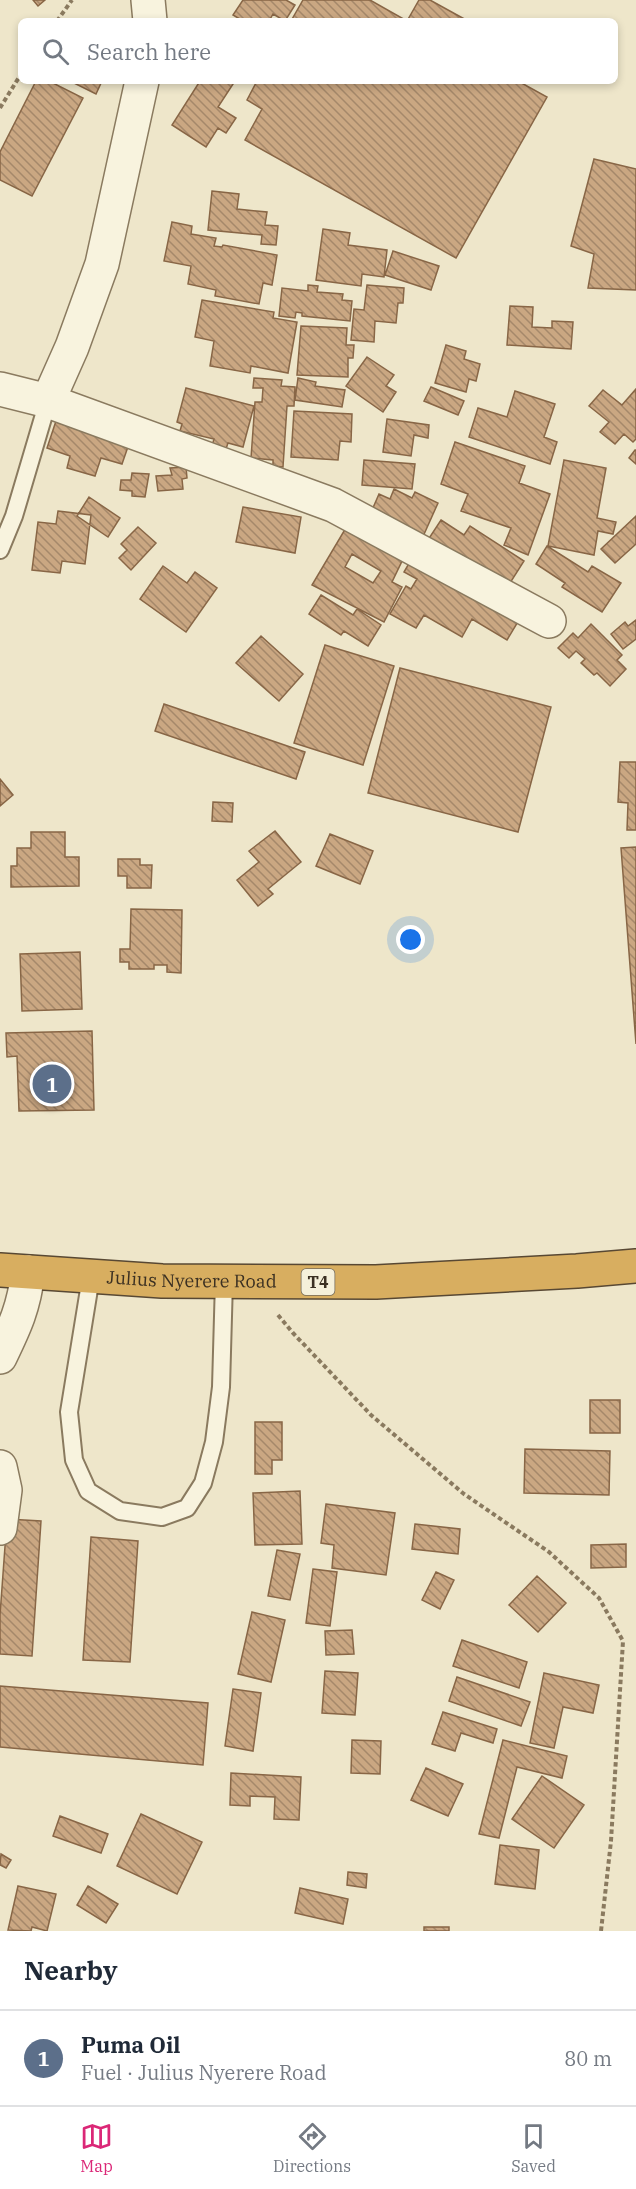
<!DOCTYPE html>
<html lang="en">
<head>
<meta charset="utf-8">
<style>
	body { margin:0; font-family:"IBM Plex Serif",serif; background:#f6f6f7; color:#1f2937 }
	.you { position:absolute; left:411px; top:940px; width:21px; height:21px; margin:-15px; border:4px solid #fff; border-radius:50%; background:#1a73e8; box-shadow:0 0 0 9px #1a73e833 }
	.badge { display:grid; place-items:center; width:39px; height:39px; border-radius:50%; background:#db2777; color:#fff; font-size:20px; font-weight:700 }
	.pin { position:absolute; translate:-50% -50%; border:3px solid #fff; box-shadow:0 2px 6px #0006 }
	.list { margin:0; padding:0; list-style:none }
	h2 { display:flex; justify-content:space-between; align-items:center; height:78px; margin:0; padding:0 24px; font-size:26px }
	h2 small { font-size:20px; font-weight:400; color:#747a83 }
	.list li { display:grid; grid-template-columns:39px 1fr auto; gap:18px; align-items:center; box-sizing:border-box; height:96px; padding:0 24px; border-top:2px solid #e0e1e3 }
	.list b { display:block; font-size:22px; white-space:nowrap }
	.list p { margin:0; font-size:20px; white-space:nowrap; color:#747a83 }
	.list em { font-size:20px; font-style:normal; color:#747a83 }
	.icon { flex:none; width:33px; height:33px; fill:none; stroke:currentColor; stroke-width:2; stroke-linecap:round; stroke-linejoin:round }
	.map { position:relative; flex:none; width:636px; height:1931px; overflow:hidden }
	.search { position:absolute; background:#fff; box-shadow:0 3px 9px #0003; left:18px; right:18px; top:18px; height:66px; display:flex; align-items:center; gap:15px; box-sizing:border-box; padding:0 21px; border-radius:9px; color:#747a83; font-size:22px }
	.sheet { height:174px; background:#fff }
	nav { display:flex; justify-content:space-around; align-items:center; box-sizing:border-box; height:84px; border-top:2px solid #e0e1e3; background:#fff; font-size:16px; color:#747a83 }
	nav a { display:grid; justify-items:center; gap:3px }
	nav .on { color:#db2777 }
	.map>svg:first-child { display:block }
	.building { fill:url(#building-back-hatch); stroke:#886646; stroke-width:1.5; fill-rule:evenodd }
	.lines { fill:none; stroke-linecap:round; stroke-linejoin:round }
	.lane-casing { stroke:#8a7a5f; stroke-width:20 }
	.street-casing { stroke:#8a7a5f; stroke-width:36 }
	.highway-casing { stroke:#584833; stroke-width:36 }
	.path { stroke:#8a7a5f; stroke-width:4; stroke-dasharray:4.5 3; stroke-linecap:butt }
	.lane { stroke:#f8f3de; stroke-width:16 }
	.street { stroke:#f8f3de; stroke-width:33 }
	.highway { stroke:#d8ae60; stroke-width:33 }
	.labels { text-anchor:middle; stroke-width:4.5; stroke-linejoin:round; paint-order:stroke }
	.shield { fill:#f5f0da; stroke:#736a59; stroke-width:1.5 }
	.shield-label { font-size:16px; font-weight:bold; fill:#3b3022 }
	.street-label { font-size:18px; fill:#3b3022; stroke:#f5f0da }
</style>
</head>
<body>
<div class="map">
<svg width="636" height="1931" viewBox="0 0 636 1931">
	<defs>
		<pattern id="building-back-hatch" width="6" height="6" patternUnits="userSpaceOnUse" patternTransform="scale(1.5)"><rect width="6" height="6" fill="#caa782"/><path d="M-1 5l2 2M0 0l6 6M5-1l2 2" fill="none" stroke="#a5886a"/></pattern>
	</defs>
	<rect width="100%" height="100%" fill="#eee6ca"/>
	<path class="building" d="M33 0H45L38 6Z
		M243 0H286L295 5 285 21 273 14 269 21H243L233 15Z
		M303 0H370L407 21 419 0H430L468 21H291Z
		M36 81H49L83 98 32 196 0 180V152Z
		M70 81H102L96 94Z
		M200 81H235L218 107 236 118 226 133 218 128 206 147 172 125Z
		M257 81H518L547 97 456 258 245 140 262 109 247 100Z
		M594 159 636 169V290L588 288 594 254 571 246Z
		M212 191 239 194 237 209 267 212 265 225 278 226 276 245 261 244 262 235 208 230Z
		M172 222 192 226 191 234 216 238 214 246 222 247 223 245 277 255 272 285 263 283 259 304 215 296 216 290 188 284 191 266 164 261Z
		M323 229 350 233 348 245 387 250 384 277 362 274 361 286 316 280Z
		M393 251 439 266 431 290 385 275Z
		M308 285 318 286 317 292 343 294 342 300 352 301 350 321 302 316V313L296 312 295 318 279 316 282 288 308 291Z
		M367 285 404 288 403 303H398L396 323 375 321 374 342 351 340 354 309 364 310Z
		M202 300 274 312 273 318 297 322 288 373 251 366 250 373 210 366 214 341 195 337Z
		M510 306 533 307 532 327 552 328V321L573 322 571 349 507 345Z
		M301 326 347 328 346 345H354L353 358H348V377L297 375Z
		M446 345 466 351 464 359 480 364 476 381 469 379 466 392 435 383Z
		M367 357 394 375 386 386 396 392 383 412 346 386Z
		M254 378 282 380 281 386 295 387 294 406H287L283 467 273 466V460L251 458 255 402H262L263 388H253Z
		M298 378 316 382 315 386 345 390 342 407 295 400Z
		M431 387 464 401 458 415 424 401Z
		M186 388 254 406 243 447 228 443 226 449 212 446 214 439 180 431 182 424 177 422Z
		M636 389V439L633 442 624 434 615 444 600 432 609 422 589 406 603 390 622 405Z
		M515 391 555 404 544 437 557 442 550 464 469 437 478 408 507 417Z
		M294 411 352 414 351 442 340 441 338 460 291 457Z
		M58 415 131 438 122 464 101 458 95 476 67 468 70 456 47 448Z
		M387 419 429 425 428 438 414 435 411 456 383 452Z
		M455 442 525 466 519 483 550 494 528 555 504 545 511 528 461 511 468 494 441 484Z
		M635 450H636V464L629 458Z
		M364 460 415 464 412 489 362 485Z
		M564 460 606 468 597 518 616 522 613 534 598 531 594 555 548 546Z
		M186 467 187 478 182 479 183 489 158 491 156 476 172 475 170 468Z
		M132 473 149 474 145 497 132 496V491L120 490 121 480H131Z
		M394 489 412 498 415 492 438 503 421 541 369 517 379 494 390 499Z
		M89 497 120 518 108 537 77 516Z
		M243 507 301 517 295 553 236 542Z
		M58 511 91 515 85 564 62 561 60 573 32 570 38 522 56 524Z
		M636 516V544L615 563 601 549Z
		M441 520 464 535 470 526 524 561 503 594 422 549Z
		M347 526 404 557 392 582 402 587 384 622 312 585ZM352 554 381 571 373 583 345 567Z
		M138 527 156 543 131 570 119 558 127 550 121 544Z
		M547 546 588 572 592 566 621 583 602 612 562 587 565 583 536 564Z
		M415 553 522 615 507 640 472 619 462 637 424 615 416 628 390 614 406 586 411 589 417 579 404 572Z
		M163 566 187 583 195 572 217 588 186 632 140 599Z
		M321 595 353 615 357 609 381 625 368 646 344 631 341 635 309 614Z
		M636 620V639L623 649 611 634 625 622 628 626Z
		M591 624 622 655 617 660 626 669 610 686 597 673 594 675 581 663 585 659 576 651 569 658 558 648 573 633 578 638Z
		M261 636 303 674 279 701 236 663Z
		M325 645 394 666 363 765 294 743Z
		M400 668 551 707 518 832 368 793Z
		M164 704 305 752 296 779 155 731Z
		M620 762H636V830H627L628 803 618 802Z
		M0 779 13 795 0 806Z
		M213 802 233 803 232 822 212 821Z
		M275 831 301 862 268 889 273 894 258 906 237 880 259 862 249 851Z
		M31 832H65V857H79V886L11 887V866H17V848H31Z
		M330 834 373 851 360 884 316 866Z
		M636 847V1044L621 848Z
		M118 859H140V865H152L151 888H127V876H118Z
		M131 909 182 910 181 973 167 972V965H154V969H129V962H120V949H130Z
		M80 952 82 1009 22 1011 20 954Z
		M92 1031 94 1110 19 1111 17 1056 7 1057 6 1033Z
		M590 1400H620V1433H590Z
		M255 1422H282V1460H272V1474H255Z
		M525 1449 610 1451 609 1495 524 1493Z
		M300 1491 302 1544 255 1545 253 1493Z
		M326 1504 395 1513 386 1575 332 1568 334 1545 321 1543Z
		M7 1519 41 1521 32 1656 0 1654V1615Z
		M415 1524 460 1529 458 1554 412 1549Z
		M91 1537 138 1541 130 1662 83 1660Z
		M626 1544V1567L591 1568V1545Z
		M277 1550 300 1554 290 1600 268 1596Z
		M313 1569 337 1572 330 1626 306 1623Z
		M436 1572 454 1580 440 1609 422 1600Z
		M537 1576 566 1603 538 1632 509 1605Z
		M252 1612 285 1620 271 1682 238 1674Z
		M352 1630 354 1654 326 1655 325 1631Z
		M462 1640 527 1662 519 1688 453 1666Z
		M325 1671 358 1673 355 1715 322 1713Z
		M544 1673 599 1685 593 1713 563 1707 554 1748 530 1743Z
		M457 1677 530 1702 521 1726 449 1701Z
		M0 1686 208 1703 203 1765 0 1747Z
		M233 1689 261 1693 253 1751 225 1746Z
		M443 1712 497 1729 493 1743 461 1733 455 1751 432 1744Z
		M352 1740 381 1741 380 1774 351 1773Z
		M503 1740 567 1756 562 1778 517 1767 499 1838 479 1834Z
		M426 1768 463 1784 448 1816 411 1800Z
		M231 1773 301 1777 299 1820 274 1819 275 1797 250 1796V1806L230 1805Z
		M542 1776 584 1805 554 1848 512 1819Z
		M141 1814 202 1842 177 1894 117 1866Z
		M60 1816 108 1834 101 1853 53 1836Z
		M500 1845 539 1850 535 1889 495 1884Z
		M1 1854 11 1860 6 1868 0 1865Z
		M348 1872 367 1874 366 1888 347 1885Z
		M18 1886 56 1894 47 1931 32 1927 31 1931 8 1930Z
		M88 1886 118 1904 106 1923 77 1905Z
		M300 1888 348 1899 343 1924 295 1913Z
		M424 1927H449V1931H424Z"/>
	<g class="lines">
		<defs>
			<path id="lane" d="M0 550 14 516 48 401
				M91 1277 69 1412 74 1460 88 1491 120 1511 162 1517 187 1508 203 1483 214 1442 221 1387 224 1281"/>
			<path id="street" d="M148 0 150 21
				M0 389 48 401 333 505 549 621
				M48 401 72 347 102 264 142 81
				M0 1357C15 1326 24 1307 28 1272
				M0 1467 5 1490 0 1528"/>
			<g id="highway">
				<path id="s1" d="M0 1270 162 1281 376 1282 577 1271 636 1266"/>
			</g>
		</defs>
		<use href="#lane" class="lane-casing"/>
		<use href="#street" class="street-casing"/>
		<use href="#highway" class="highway-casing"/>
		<path class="path" d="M57 21 72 0
			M0 108 21 74
			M278 1315 293 1333 371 1415 464 1494 549 1552 599 1598 623 1641 611 1841 601 1931"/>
		<use href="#lane" class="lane"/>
		<use href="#street" class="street"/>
		<use href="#highway" class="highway"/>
	</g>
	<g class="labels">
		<rect class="shield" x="301.5" y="1269" width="33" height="26" rx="4.5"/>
		<g class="shield-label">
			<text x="318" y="1288">T4</text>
		</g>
		<g class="street-label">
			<text dy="6" stroke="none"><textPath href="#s1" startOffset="192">Julius Nyerere Road</textPath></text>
		</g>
	</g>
</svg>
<div class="you"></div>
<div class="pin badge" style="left:52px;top:1084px;background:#5c6f8a">1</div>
<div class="search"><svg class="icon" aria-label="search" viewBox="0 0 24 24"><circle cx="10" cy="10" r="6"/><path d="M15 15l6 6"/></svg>Search here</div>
</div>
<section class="sheet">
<h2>Nearby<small></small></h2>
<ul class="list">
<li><span class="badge" style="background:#5c6f8a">1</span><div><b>Puma Oil</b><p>Fuel · Julius Nyerere Road</p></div><em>80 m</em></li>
</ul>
</section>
<nav>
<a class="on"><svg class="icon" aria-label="map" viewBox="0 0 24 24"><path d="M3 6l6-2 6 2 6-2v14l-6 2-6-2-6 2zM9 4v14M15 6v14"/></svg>Map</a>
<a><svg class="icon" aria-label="directions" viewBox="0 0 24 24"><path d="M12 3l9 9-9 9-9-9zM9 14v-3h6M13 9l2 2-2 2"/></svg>Directions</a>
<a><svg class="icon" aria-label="saved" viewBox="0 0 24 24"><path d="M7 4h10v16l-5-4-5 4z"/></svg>Saved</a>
</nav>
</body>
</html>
